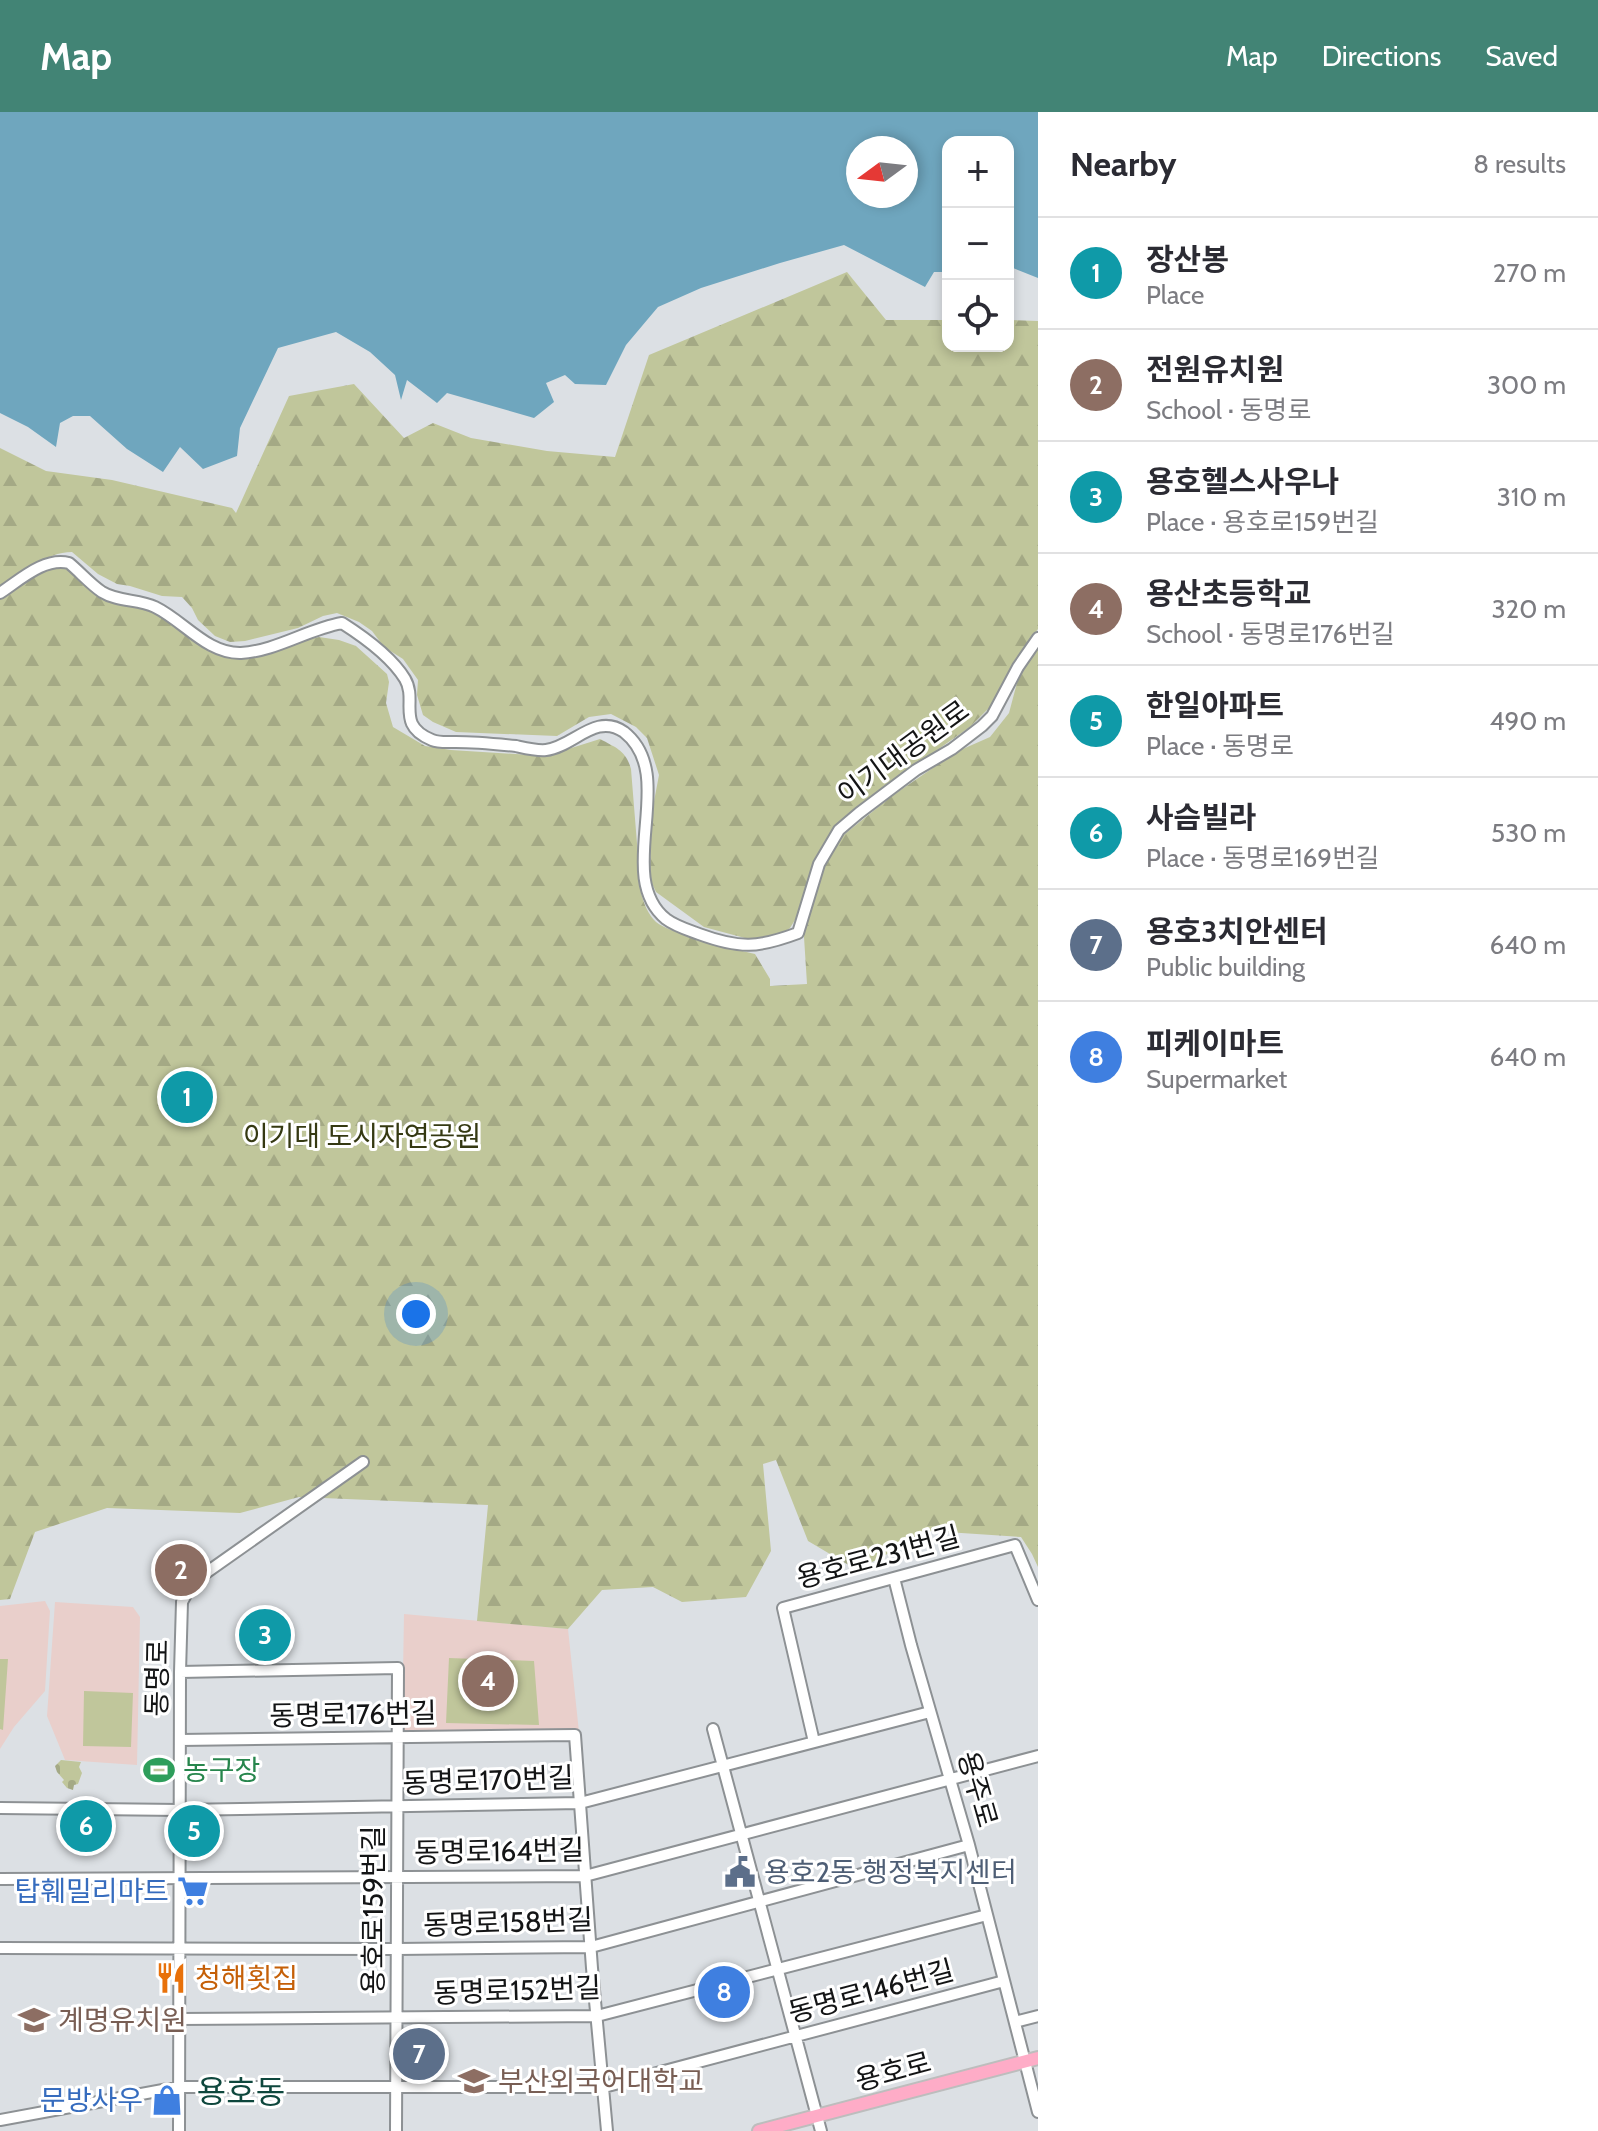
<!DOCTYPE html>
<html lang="en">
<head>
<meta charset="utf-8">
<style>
	body { margin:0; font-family:Cabin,"Noto Sans KR",sans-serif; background:#f2f2f3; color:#2b2b33 }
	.controls { position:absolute; right:24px; top:24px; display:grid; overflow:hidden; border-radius:16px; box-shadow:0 4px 12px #0003 }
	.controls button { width:72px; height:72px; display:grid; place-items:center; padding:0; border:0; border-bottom:2px solid #e1e1e2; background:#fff; color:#2b2b33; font:40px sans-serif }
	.compass { position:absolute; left:846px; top:24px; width:72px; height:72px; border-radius:50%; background:#fff; box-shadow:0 4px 12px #0003; rotate:255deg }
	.you { position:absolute; left:416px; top:1202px; width:28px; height:28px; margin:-20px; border:6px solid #fff; border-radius:50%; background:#1a73e8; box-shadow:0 0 0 12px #1a73e833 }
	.badge { display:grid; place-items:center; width:52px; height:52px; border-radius:50%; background:#428475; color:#fff; font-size:26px; font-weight:700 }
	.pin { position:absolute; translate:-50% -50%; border:4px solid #fff; box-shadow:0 2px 8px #0006 }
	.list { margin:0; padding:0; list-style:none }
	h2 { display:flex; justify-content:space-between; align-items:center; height:104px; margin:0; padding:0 32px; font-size:34px }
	h2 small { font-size:26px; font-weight:400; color:#7c7c81 }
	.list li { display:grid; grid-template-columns:52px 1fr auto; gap:24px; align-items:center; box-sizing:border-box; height:112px; padding:0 32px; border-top:2px solid #e1e1e2 }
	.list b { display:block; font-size:30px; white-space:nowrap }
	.list p { margin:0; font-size:26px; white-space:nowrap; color:#7c7c81 }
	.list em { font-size:26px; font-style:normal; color:#7c7c81 }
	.icon { flex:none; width:44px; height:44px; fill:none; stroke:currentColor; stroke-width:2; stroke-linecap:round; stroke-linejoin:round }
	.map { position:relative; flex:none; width:1038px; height:2019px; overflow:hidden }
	header { display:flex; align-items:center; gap:48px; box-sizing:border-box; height:112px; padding:0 40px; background:#428475; color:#fff }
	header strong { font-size:38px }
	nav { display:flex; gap:44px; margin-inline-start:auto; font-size:28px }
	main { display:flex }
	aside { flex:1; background:#fff }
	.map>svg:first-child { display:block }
	.education { fill:#e9cfcb }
	.grass { fill:#c0c69b }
	.forest { fill:url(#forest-firs) }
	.cemetery { fill:url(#cemetery-stones) }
	.water { fill:#6fa6be; fill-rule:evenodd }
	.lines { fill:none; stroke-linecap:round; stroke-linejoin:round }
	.minor-casing { stroke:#8d9194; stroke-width:14 }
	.major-casing { stroke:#bdbdbd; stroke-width:16 }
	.minor { stroke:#fff; stroke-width:10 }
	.major { stroke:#feacc7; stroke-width:12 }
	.labels { text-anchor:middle; stroke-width:6; stroke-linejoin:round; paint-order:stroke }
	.street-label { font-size:28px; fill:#131415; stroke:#fff }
	.park-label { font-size:28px; fill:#353912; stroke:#fff }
	.leisure-label { font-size:28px; fill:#27864d; stroke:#fff; text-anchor:start }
	.service-label { font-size:28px; fill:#4e5e75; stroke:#fff; text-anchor:start }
	.shop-label { font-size:28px; fill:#366cbe; stroke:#fff; text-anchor:end }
	.food-label { font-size:28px; fill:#c56008; stroke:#fff; text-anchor:start }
	.education-label { font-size:28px; fill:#785e54; stroke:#fff; text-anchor:start }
	.quarter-label { font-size:32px; fill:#0e473d; stroke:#fff }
</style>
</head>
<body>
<header>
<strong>Map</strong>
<nav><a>Map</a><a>Directions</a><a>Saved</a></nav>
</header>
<main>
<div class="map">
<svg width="1038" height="2019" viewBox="0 0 1038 2019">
	<defs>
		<pattern id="forest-firs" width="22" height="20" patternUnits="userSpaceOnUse" patternTransform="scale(2)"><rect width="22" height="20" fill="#c0c69b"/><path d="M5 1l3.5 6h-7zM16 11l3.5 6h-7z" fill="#a4a985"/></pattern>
		<pattern id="cemetery-stones" width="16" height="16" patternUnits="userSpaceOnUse" patternTransform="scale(2)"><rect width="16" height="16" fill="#c0c69b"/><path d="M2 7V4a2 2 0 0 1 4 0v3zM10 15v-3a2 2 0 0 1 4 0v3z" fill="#a4a985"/></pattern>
	</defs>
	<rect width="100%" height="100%" fill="#dce0e4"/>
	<path class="education" d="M45 1489 50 1499 45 1579 14 1615 0 1637V1494Z
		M55 1490 133 1495 140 1505 137 1653 65 1648 47 1604Z
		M404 1502 568 1517 579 1620 402 1622Z"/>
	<path class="grass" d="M449 1546 534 1549 539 1613 446 1611Z
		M0 1547H8L3 1618 0 1617Z
		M84 1579 133 1581 131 1635 83 1634Z
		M145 1648H173L172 1667 145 1668Z"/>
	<path class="forest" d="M847 160 886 208H948V234H1008V208L1038 209V517L1014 549 1000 579 989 596 970 615 920 650 853 700 814 754 798 803 790 816 779 824 756 829 704 815 656 780 650 767 651 705 659 663 647 626 636 615 611 602 589 605 557 624 456 620 433 610 423 603 417 583 418 568 403 547 384 535 372 519 359 510 337 501 323 504 298 516 245 529 230 530 215 524 198 508 192 496 182 485 162 484 130 474 117 472 98 462 72 440C46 440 21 462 0 476V336L46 359 112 368 232 396 236 401 289 284 354 272 404 326 433 311 471 326 547 339 615 345 649 243Z
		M58 454 67 457 85 472 156 497 234 544 319 525 339 528 356 534 387 562 389 570 386 591 393 615 425 634 451 638 546 644 600 627C617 636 626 639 631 657L641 781C644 792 648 802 656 810 670 822 735 837 755 842L770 867V874L807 872 804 825 802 817 808 807 817 771 828 747 841 725 892 684 956 640 990 625 1009 601 1018 567 1038 535V1455L1032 1442 1021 1425 931 1419 857 1458 808 1429 776 1348 763 1352 771 1439 746 1485 682 1490 653 1475 602 1478 568 1517 477 1509 488 1393 299 1385 240 1401 107 1396 35 1420 10 1487 0 1488V485L37 461Z"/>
	<path class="cemetery" d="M61 1648 81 1650 79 1655 82 1661 78 1672 74 1673 73 1678 67 1676 62 1670 64 1668 57 1660 55 1654Z"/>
	<path class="water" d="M0 0H1038V166L1008 154V30H948V160H934L925 175 844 133 780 151 701 176 658 195 626 233 606 273 575 272 565 263 546 271 554 290 534 306 447 281 437 291 407 268 401 288 395 263 370 240 336 220 278 236 240 316 237 344 203 357 180 335 163 360 127 337 90 304H73L60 311 56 335 28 315 0 301ZM858 36H906V84H858Z"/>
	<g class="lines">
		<defs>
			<path id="minor" d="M0 481C20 468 44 445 69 451 80 460 90 472 102 480 118 490 139 487 155 495 184 509 207 542 241 541 276 539 308 517 342 511 364 525 391 544 405 567 418 589 395 613 432 628 439 631 448 630 456 630 476 630 496 632 516 634 525 636 537 639 546 638 573 635 596 600 624 620 680 664 612 763 666 807 675 814 688 818 699 822 740 837 758 836 798 821L819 752 839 718 859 701 916 658 952 637 982 614 992 604 1018 555 1038 526
				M894 1466 911 1533 969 1733 1038 2000
				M180 1560 398 1556 396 2019
				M713 1617 821 2019
				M180 1628 575 1623 592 1856 607 2019
				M814 1630 783 1496 1015 1433 1038 1488
				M0 1696 180 1698 580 1691 930 1600
				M0 1767 585 1764 1038 1644
				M0 1836 397 1837 591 1835 969 1733
				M179 1907 597 1904 987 1803
				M1015 1910 1038 1904
				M0 2008 179 1975H604L1004 1869
				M179 2019 180 1560 182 1490 193 1470 363 1350"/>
			<path id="major" d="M759 2019 1038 1946"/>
		</defs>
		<use href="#minor" class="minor-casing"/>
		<use href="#major" class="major-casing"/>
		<use href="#minor" class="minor"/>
		<use href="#major" class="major"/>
	</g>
	<defs>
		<symbol id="stadium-bare" viewBox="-9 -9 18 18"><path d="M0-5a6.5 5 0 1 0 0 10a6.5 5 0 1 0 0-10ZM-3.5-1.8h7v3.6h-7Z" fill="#2e9e5b" stroke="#fff" stroke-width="2.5" paint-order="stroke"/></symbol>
		<symbol id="civic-bare" viewBox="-9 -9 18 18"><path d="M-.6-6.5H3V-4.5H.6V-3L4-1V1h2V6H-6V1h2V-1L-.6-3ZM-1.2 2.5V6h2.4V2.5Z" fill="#5c6f8a" stroke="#fff" stroke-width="2.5" paint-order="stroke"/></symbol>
		<symbol id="supermarket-bare" viewBox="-9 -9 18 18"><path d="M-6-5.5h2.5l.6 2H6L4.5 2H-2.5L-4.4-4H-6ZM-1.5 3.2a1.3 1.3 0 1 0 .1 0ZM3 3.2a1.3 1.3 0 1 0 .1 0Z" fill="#3f7fe0" stroke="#fff" stroke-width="2.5" paint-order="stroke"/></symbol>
		<symbol id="restaurant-bare" viewBox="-9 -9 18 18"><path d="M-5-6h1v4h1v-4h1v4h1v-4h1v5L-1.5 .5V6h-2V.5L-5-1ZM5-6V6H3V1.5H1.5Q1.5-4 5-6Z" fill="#e8710a" stroke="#fff" stroke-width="2.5" paint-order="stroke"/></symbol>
		<symbol id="school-bare" viewBox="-9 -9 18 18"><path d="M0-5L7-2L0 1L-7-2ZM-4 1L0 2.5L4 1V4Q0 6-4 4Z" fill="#8d6e63" stroke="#fff" stroke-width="2.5" paint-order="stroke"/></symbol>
		<symbol id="university-bare" viewBox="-9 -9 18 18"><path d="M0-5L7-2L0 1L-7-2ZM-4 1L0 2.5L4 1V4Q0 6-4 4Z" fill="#8d6e63" stroke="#fff" stroke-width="2.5" paint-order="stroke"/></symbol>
		<symbol id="shop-bare" viewBox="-9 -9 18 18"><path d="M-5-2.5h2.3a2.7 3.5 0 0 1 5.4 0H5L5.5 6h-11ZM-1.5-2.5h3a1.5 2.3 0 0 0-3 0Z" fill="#3f7fe0" stroke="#fff" stroke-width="2.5" paint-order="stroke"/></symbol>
	</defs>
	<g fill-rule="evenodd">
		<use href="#stadium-bare" x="137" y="1636" width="44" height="44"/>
		<use href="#civic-bare" x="718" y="1738" width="44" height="44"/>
		<use href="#supermarket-bare" x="171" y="1757" width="44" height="44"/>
		<use href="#restaurant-bare" x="149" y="1844" width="44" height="44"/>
		<use href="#school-bare" x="12" y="1886" width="44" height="44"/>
		<use href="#university-bare" x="452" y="1947" width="44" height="44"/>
		<use href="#shop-bare" x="145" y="1966" width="44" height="44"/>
	</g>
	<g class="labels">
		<g class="street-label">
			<text transform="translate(903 640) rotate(-36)" y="10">이기대공원로</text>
			<text transform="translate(878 1445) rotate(-15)" y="10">용호로231번길</text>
			<text transform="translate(157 1566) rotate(-89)" y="10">동명로</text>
			<text transform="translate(353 1602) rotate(-1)" y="10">동명로176번길</text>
			<text transform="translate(488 1668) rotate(-2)" y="10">동명로170번길</text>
			<text transform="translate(978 1677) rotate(74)" y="10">용주로</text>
			<text transform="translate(499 1739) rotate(-1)" y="10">동명로164번길</text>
			<text transform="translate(373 1798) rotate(-90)" y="10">용호로159번길</text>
			<text transform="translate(508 1810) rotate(-2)" y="10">동명로158번길</text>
			<text transform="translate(517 1878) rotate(-2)" y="10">동명로152번길</text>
			<text transform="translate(871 1879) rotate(-15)" y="10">동명로146번길</text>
			<text transform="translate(893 1959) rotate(-15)" y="10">용호로</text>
		</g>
		<g class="park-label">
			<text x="362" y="1034">이기대 도시자연공원</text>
		</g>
		<g class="leisure-label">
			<text x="183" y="1668">농구장</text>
		</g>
		<g class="service-label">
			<text x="764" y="1770">용호2동 행정복지센터</text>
		</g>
		<g class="shop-label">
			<text x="169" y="1789">탑훼밀리마트</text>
			<text x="143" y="1998">문방사우</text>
		</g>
		<g class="food-label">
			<text x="195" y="1876">청해횟집</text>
		</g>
		<g class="education-label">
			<text x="58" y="1918">계명유치원</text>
			<text x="498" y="1979">부산외국어대학교</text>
		</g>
		<g class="quarter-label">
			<text x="241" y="1991">용호동</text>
		</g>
	</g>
</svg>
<div class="controls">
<button>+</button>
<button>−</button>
<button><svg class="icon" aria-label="locate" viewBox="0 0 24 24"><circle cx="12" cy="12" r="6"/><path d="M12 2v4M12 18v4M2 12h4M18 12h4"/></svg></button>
</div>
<svg class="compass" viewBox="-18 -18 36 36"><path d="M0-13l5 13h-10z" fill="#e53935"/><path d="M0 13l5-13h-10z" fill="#7c7c81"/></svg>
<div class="you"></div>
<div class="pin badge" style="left:187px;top:985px;background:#0f9aa8">1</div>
<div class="pin badge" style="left:181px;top:1458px;background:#8d6e63">2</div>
<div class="pin badge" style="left:265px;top:1523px;background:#0f9aa8">3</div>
<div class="pin badge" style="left:488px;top:1569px;background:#8d6e63">4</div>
<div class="pin badge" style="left:194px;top:1719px;background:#0f9aa8">5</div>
<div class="pin badge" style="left:86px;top:1714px;background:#0f9aa8">6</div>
<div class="pin badge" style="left:419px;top:1942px;background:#5c6f8a">7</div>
<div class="pin badge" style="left:724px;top:1880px;background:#3f7fe0">8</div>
</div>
<aside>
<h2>Nearby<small>8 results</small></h2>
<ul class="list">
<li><span class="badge" style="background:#0f9aa8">1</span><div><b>장산봉</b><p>Place</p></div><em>270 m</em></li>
<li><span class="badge" style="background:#8d6e63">2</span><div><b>전원유치원</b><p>School · 동명로</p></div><em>300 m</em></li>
<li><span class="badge" style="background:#0f9aa8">3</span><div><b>용호헬스사우나</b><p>Place · 용호로159번길</p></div><em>310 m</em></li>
<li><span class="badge" style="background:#8d6e63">4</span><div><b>용산초등학교</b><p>School · 동명로176번길</p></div><em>320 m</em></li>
<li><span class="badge" style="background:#0f9aa8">5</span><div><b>한일아파트</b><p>Place · 동명로</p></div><em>490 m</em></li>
<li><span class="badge" style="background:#0f9aa8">6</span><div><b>사슴빌라</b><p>Place · 동명로169번길</p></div><em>530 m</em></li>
<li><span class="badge" style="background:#5c6f8a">7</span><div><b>용호3치안센터</b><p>Public building</p></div><em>640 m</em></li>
<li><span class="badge" style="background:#3f7fe0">8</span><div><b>피케이마트</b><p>Supermarket</p></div><em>640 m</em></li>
</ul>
</aside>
</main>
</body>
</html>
